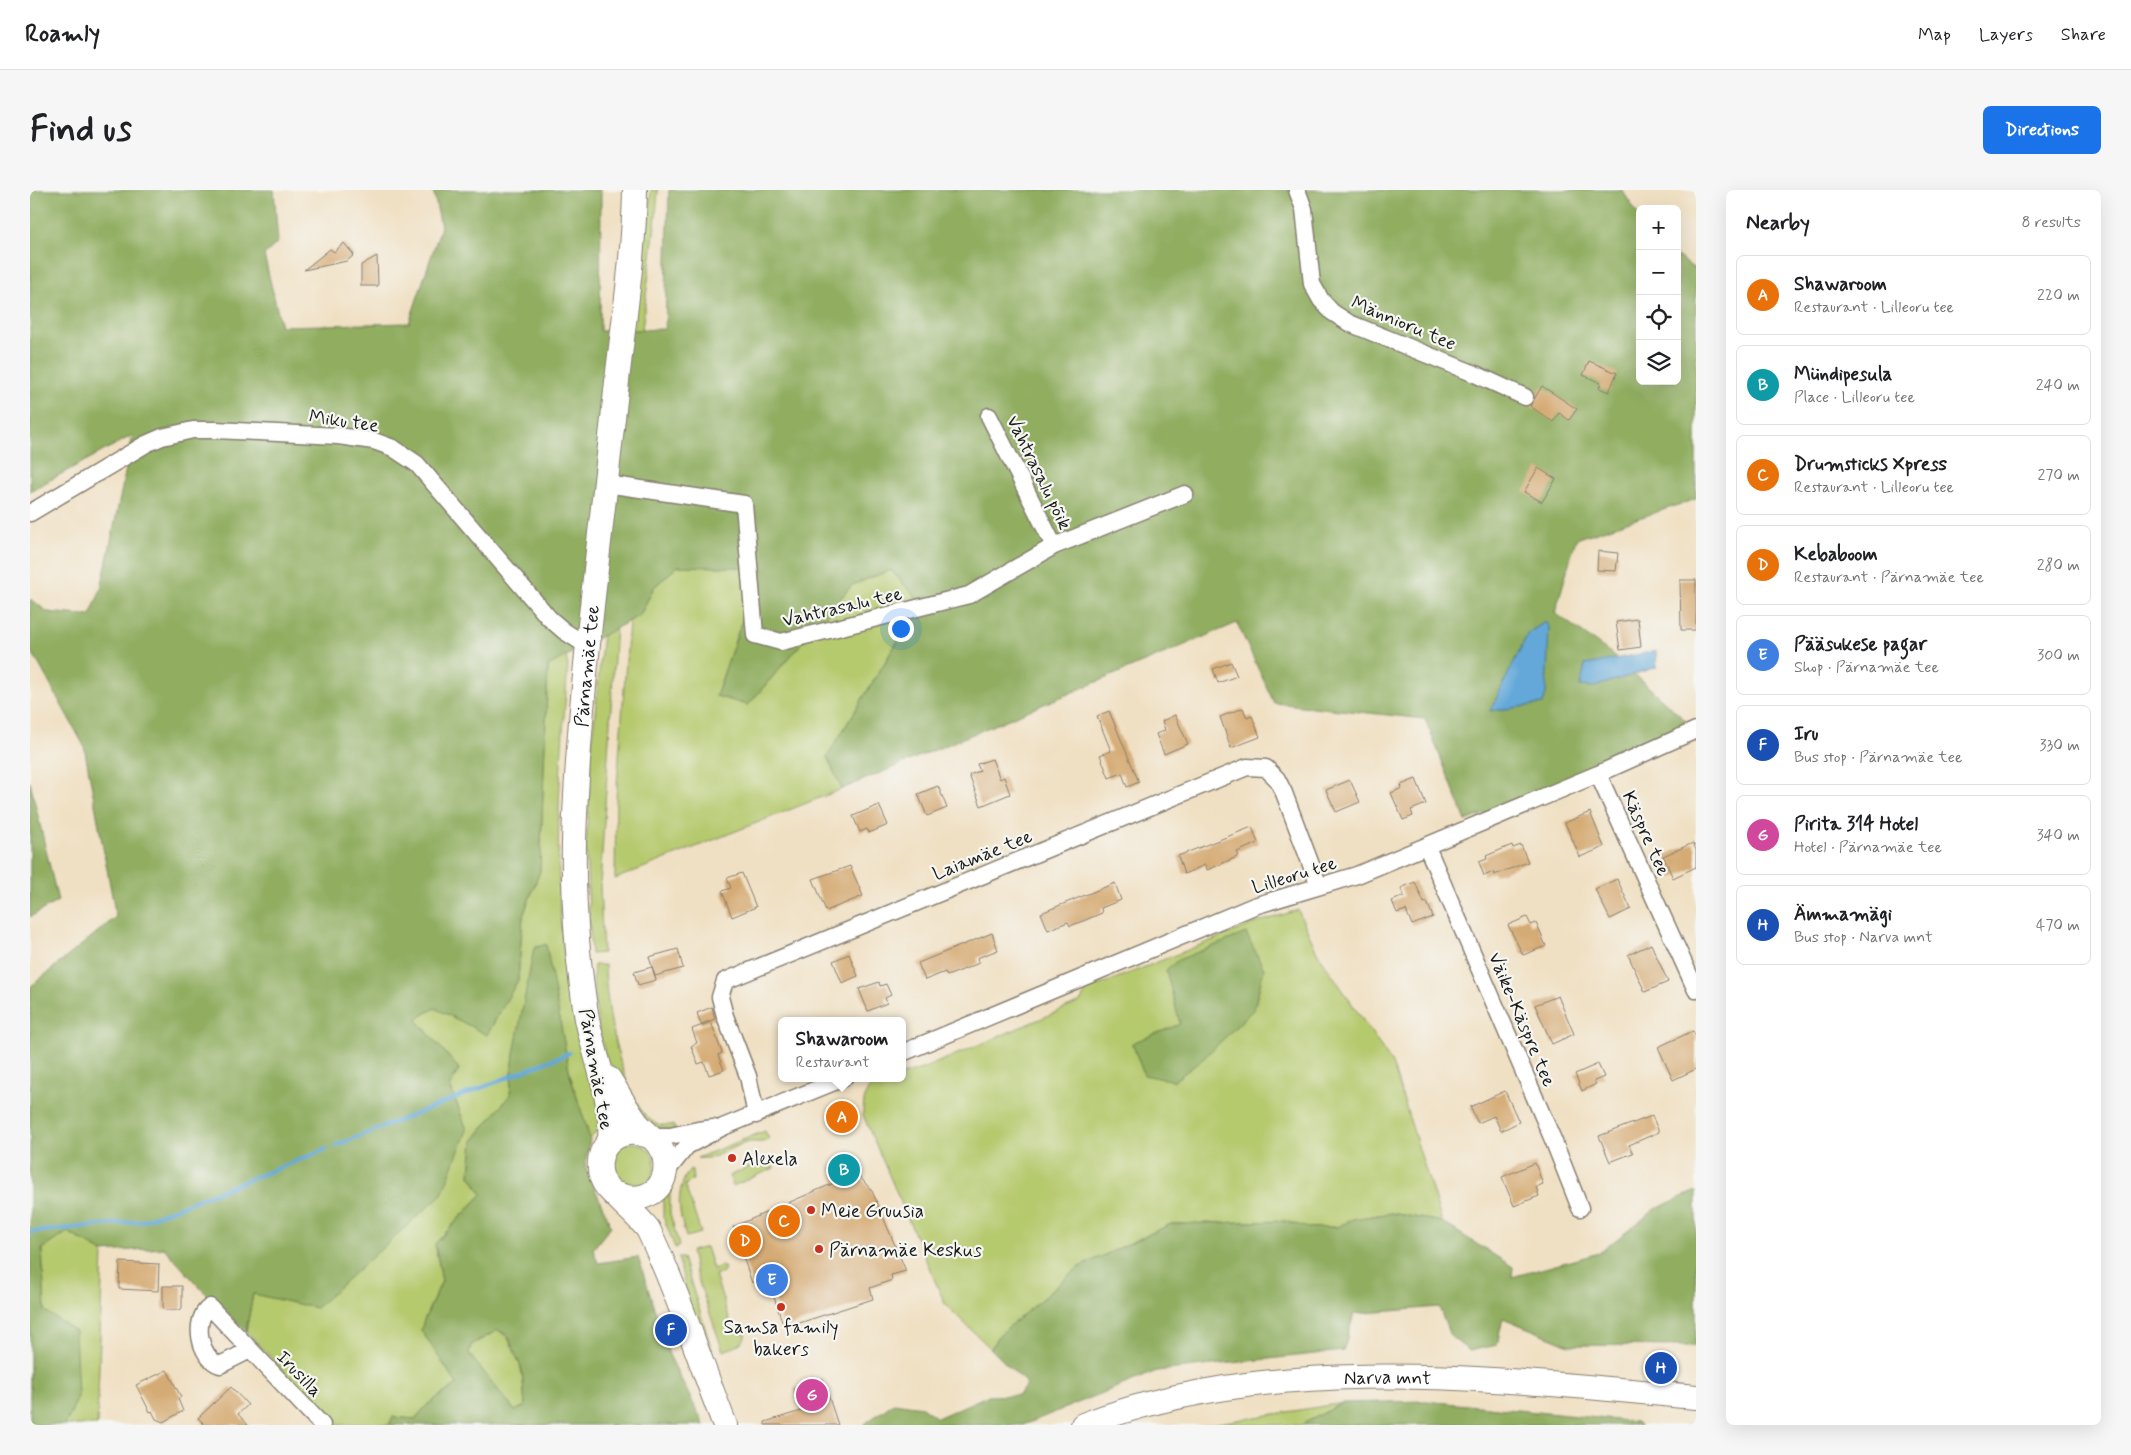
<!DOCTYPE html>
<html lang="en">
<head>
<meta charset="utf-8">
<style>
	body { margin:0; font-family:Mynerve,sans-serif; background:#f6f6f6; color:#202124 }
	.controls { position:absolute; right:15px; top:15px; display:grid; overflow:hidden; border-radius:8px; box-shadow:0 5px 20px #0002 }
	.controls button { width:45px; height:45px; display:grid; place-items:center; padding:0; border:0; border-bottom:1px solid #e0e0e0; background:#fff; color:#202124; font:25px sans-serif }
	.you { position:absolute; left:870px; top:438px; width:18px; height:18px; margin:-12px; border:4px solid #fff; border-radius:50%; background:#1a73e8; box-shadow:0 0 0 8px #1a73e833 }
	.badge { display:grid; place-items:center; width:32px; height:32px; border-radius:50%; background:#1a73e8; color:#fff; font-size:16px; font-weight:700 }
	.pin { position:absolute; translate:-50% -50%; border:2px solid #fff; box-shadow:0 1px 5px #0006 }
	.popup { position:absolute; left:748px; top:827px; width:128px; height:65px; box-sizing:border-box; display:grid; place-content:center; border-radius:8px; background:#fff; filter:drop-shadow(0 1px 4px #0005); font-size:16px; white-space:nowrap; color:#757577 }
	.popup b { font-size:19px; color:#202124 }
	.popup::after { content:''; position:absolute; left:50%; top:100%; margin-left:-10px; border:10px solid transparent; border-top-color:#fff }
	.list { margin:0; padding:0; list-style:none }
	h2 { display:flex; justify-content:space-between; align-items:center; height:65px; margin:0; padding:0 20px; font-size:21px }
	h2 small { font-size:16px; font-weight:400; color:#757577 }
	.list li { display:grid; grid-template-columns:32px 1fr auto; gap:15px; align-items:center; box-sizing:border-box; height:80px; margin:0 10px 10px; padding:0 10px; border:1px solid #e0e0e0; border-radius:8px }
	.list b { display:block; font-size:19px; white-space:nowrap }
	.list p { margin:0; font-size:16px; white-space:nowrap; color:#757577 }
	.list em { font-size:16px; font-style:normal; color:#757577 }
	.icon { flex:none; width:28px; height:28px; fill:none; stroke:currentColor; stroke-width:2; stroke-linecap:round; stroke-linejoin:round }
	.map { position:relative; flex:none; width:1666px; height:1235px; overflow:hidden; border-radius:8px }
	header { display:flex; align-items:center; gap:30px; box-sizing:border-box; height:70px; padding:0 25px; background:#fff; border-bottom:1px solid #e0e0e0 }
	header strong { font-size:24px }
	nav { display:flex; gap:28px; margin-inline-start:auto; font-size:18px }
	.intro { display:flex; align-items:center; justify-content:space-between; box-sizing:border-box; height:120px; padding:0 30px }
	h1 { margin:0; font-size:35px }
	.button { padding:12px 22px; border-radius:8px; background:#1a73e8; color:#fff; font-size:18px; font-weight:700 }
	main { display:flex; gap:30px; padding:0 30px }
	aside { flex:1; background:#fff; border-radius:8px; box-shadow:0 5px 20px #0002 }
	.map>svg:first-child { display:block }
	.green { fill:#b5c96d; stroke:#687244 }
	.forest { fill:#90ad60; stroke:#56643e; fill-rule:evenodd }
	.water { fill:#63a8d8; stroke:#40627a }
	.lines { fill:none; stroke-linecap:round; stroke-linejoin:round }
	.stream { stroke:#63a8d8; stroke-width:4.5 }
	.building { fill:#d5ab74 }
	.street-casing { stroke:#867e70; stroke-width:19 }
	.secondary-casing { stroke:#867e70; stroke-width:26 }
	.street { stroke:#fff; stroke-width:16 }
	.secondary { stroke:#fff; stroke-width:24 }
	.poi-dot { fill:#c8321e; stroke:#f6f6f2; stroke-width:2 }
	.labels { text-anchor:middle; stroke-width:4.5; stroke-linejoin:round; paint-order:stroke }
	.street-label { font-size:19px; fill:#1c1c1c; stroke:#f6f6f2 }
	.poi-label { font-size:19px; fill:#1c1c1c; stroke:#f6f6f2; text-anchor:start }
</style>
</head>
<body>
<header>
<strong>Roamly</strong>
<nav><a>Map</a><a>Layers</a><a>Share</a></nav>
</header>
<div class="intro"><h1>Find us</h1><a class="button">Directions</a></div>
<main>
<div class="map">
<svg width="1666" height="1235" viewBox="0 0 1666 1235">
	<rect width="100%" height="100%" fill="#f6f6f2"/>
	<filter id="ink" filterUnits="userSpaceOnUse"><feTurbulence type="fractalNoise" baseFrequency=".02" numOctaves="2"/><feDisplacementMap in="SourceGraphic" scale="10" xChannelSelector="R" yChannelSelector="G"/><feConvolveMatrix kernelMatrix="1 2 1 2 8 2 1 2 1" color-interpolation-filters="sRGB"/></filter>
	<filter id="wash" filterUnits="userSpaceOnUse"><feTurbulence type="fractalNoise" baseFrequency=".0096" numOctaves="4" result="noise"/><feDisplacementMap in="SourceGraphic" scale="20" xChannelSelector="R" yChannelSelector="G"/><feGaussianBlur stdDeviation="1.12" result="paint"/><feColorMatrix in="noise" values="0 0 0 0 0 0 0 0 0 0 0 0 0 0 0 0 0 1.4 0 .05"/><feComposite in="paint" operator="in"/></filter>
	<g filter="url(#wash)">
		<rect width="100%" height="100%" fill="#f0e0c3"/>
		<path class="green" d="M621 0H628L626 26 599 244 593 322 570 696 573 763 561 764 556 659 561 563 610 73 618 35Z
			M679 375 731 378 686 506 718 515 822 395 861 380 891 413 797 567 812 599 585 689 586 608 599 431 610 425 624 397 648 376Z
			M536 466 538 476C529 584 522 690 538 797 546 844 561 888 574 933L560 949 540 885 535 860 484 864 480 905 443 951 440 985 452 1004 405 1054 412 1091 394 1130 391 1140 427 1194 397 1215 385 1229 363 1227 359 1235H303L216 1141 223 1104 437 940 420 896 429 879 386 829 405 818 488 790 493 726 510 681 518 475Z
			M1268 720 1287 762 1362 873 1412 1032 1361 1023 1323 1029 1307 1037 1278 1038 1255 1031 1141 1034 1049 1077 967 1147 961 1159 915 1114 833 925C833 896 843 888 872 888V885L892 879 1050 812 1057 800 1223 734Z
			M564 775H575C575 811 591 914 625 933 630 936 638 935 643 935L646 940 623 938C611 921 589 896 580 878 570 856 561 800 564 775Z
			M735 941 739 949C731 955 725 950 716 953 699 957 685 971 667 968Z
			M581 975a22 22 0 1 1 44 0a22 22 0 1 1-44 0Z
			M739 968 744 978 703 996 699 986Z
			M660 979 662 980 663 990 655 995 671 1043 656 1047C649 1023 644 1002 660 979Z
			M640 1000V1023L648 1052 649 1056 645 1058 633 1026V1004Z
			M38 1042 73 1062 67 1235H35L48 1207 15 1121 12 1058Z
			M676 1057 683 1079 692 1076 695 1078 693 1082 685 1085 702 1138 713 1135C722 1151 705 1157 693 1161L665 1081 661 1061Z
			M648 1068H653L654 1071 682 1160C665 1148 654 1089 648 1068Z
			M468 1140C492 1155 493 1190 495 1216L485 1221 439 1164 441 1155Z
			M1313 1213 1271 1235H1176Z"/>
		<path class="forest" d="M0 0H244L248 52 234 65 251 136 379 133 411 37 403 0H571L570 141 635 139 639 0H1592L1610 28V191H1647V66L1666 80V309L1546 349 1525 423 1582 464 1656 531 1563 582 1436 631 1395 529 1244 513 1207 433 812 599 797 567 891 413 861 380 822 395 718 515 686 506 730 378 648 376 624 397 610 425 518 476 510 681 493 726 488 790 457 845 405 818 386 829 429 879 420 896 437 940 412 1004 286 1118 223 1104 216 1141 172 1100 134 1058 73 1062 37 1042 12 1059 15 1121 45 1141 48 1207 35 1235H0V797L86 727 54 556 5 467 0 461V409L18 422 60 426 71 399 103 245 0 301Z
			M0 592 28 711 0 727Z
			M1216 743 1234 779 1224 819 1173 869 1144 891 1114 885 1102 853 1150 834 1136 780 1148 770Z
			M516 754 540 885 560 949 555 976 581 1036 563 1059 568 1073 608 1067 639 1165 674 1235H359L363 1227 385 1229 397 1215 427 1194 391 1140 394 1130 412 1091 405 1054 452 1004 440 985 443 951 480 905 484 864 504 758ZM468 1140 478 1146 492 1180 495 1216 485 1221 439 1164 441 1155Z
			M1666 1001V1156L1539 1155 1473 1128 1467 1155 1439 1161 1420 1146 1409 1117 1324 1124 1313 1161 1127 1181 993 1235H833L864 1213 892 1217 907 1228 957 1206 989 1205 997 1194 961 1159 967 1147 1049 1077 1141 1034 1255 1031 1278 1038 1307 1037 1323 1029 1361 1023 1412 1032 1483 1077 1482 1087 1569 1063 1627 1018Z
			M1397 1211 1607 1232 1610 1235H1271L1313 1213Z"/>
		<path class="water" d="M1515 432 1519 437 1516 504 1513 514 1460 521 1498 443Z
			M1626 461 1627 477 1564 497 1550 496 1555 475Z"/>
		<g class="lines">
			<path class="stream" d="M305 956 539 863
				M0 1042 113 1031 297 959"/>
		</g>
		<g id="blocks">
			<path class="building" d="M314 53 324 65 317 71 274 80 300 59 304 62Z
				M347 66 348 96H331V75Z
				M1559 171 1587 183 1579 202 1569 198 1571 193 1553 185Z
				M1512 196 1547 219 1539 230 1529 223 1523 232 1500 216Z
				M1508 278 1526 289 1512 312 1494 302Z
				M1568 361 1588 363 1586 381 1567 380Z
				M1650 390H1666V440H1651Z
				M1608 429 1611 457 1590 460 1586 432Z
				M1201 472 1207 486 1188 493 1183 479Z
				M1213 518 1217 528 1222 526 1230 547 1201 558 1190 527Z
				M1079 521 1109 592 1097 597 1092 583 1079 588 1070 565 1081 561 1067 526Z
				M1145 525 1158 554 1134 564 1126 544 1135 540 1132 531Z
				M962 569 970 589 974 587 980 604 951 616 939 585 950 581 947 574Z
				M1386 589 1396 614 1381 620 1383 626 1373 630 1361 603 1372 598 1371 595Z
				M1320 590 1330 612 1306 622 1296 600Z
				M908 596 917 618 897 626 888 604Z
				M849 615 858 635 839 643 837 639 830 642 823 626Z
				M1560 622 1574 657 1550 667 1535 633Z
				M1222 637 1228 653 1207 662 1209 666 1189 675 1177 680 1175 675 1154 684 1148 666Z
				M1663 653 1666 660V677L1643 688 1633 666Z
				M1482 655 1483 658 1491 655 1498 672 1464 685 1463 682 1454 686 1449 672 1457 669 1456 666Z
				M820 676 833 706 796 721 783 689Z
				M712 683 726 717 702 727 692 701 701 698 697 688Z
				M1587 689 1601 719 1580 729 1565 699Z
				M1385 692 1394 713 1397 712 1403 727 1382 735 1376 720 1367 723 1362 711 1374 706 1371 698Z
				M1085 693 1091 710 1071 718 1072 723 1053 731 1040 736 1038 732 1018 740 1011 723Z
				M1497 727 1501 735 1506 733 1516 756 1493 765 1478 735Z
				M962 743 968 760 947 768 949 773 930 781 917 786 915 782 895 790 888 773Z
				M1621 754 1638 792 1615 802 1598 765Z
				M648 759 653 778 625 786 619 767Z
				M819 764 828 786 812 793 803 771Z
				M622 777 626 790 608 795 604 782Z
				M849 792 850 796 856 794 861 805 855 808 857 813 838 821 829 799Z
				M1528 806 1544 844 1522 854 1505 815Z
				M682 817 685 829 671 834 667 823Z
				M681 832 692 863 688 865 694 880 679 885 674 872 668 874 661 856 667 853 662 839Z
				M1663 841 1666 847V879L1643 890 1628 857Z
				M1568 874 1574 887 1564 891 1566 894 1552 901 1545 884Z
				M1475 901 1489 932 1471 941 1464 926 1448 933 1440 917Z
				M1622 926 1629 942 1599 955 1603 963 1580 972 1569 946Z
				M821 968 829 986 842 1001 876 1081 861 1085 862 1090 840 1098 843 1109 754 1138 738 1088 722 1093 703 1037 806 992 800 977Z
				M1505 973 1513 994 1506 997 1509 1006 1484 1016 1472 987Z
				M90 1072 129 1074 128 1101 89 1099Z
				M133 1096H152V1118L150 1120H135L133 1117Z
				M137 1180 151 1207 148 1209 153 1221 133 1232 126 1229 122 1221 120 1222 106 1195Z
				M793 1189 808 1235H735V1232L771 1221 764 1199Z
				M201 1197 218 1215 208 1224 218 1235H175L168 1228Z"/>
		</g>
	</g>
	<g filter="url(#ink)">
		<use href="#blocks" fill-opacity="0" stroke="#867e70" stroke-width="1"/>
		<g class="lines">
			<defs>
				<path id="street" d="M1267 0 1274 19 1282 94 1291 110 1302 122 1319 133 1445 184 1495 207
					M959 226 1024 356
					M576 294 714 314 725 445 751 452 939 405 1024 356 1155 304
					M0 323 116 254 132 247 163 240H185L308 246 344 251 363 258 387 274 519 428 534 441 559 457
					M1568 584 1666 800
					M1397 657 1524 952 1550 1018
					M872 863 1224 716 1327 685 1568 584 1666 540
					M726 925 718 886 695 826 690 807 695 791 1217 577 1236 578 1247 589 1254 603 1289 696
					M619 946H640L668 940 684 938
					M636 982 657 956 693 937 814 888
					M220 1160 190 1175C169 1168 162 1129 180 1117L292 1235"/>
				<g id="secondary">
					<path d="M579 889C588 903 596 918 606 932 613 941 624 947 630 957 639 971 637 992 623 1002 611 1010 599 1009 586 1004"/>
					<path d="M619 946C606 941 594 941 583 949 567 960 566 983 577 997 590 1012 606 1024 618 1039 648 1102 669 1170 695 1235"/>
					<path id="s1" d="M580 951C583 909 565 869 557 829 547 771 543 710 544 651 549 496 572 337 588 182 595 122 604 61 605 0"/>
					<path id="s2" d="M1053 1235C1244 1161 1467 1189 1666 1207"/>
				</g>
			</defs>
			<use href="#street" class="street-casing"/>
			<use href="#secondary" class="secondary-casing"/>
			<use href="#street" class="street"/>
			<use href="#secondary" class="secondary"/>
		</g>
	</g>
	<g class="poi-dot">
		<circle cx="702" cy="968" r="5"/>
		<circle cx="781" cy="1020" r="5"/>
		<circle cx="789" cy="1059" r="5"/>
		<circle cx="751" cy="1117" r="5"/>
	</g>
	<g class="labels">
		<g class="street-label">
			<text transform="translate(1374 132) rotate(23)" y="7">Männioru tee</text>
			<text transform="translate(314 230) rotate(8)" y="7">Miku tee</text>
			<text transform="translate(1010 282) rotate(64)" y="7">Vahtrasalu põik</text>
			<text transform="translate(812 416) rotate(-13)" y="7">Vahtrasalu tee</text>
			<text dy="7" stroke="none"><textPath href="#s1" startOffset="479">Pärnamäe tee</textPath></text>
			<text transform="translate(1617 643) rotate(66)" y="7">Käspre tee</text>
			<text transform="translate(952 664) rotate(-22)" y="7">Laiamäe tee</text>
			<text transform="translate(1264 684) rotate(-17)" y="7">Lilleoru tee</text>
			<text transform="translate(1493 829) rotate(67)" y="7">Väike-Käspre tee</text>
			<text transform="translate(567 879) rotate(80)" y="7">Pärnamäe tee</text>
			<text transform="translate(270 1183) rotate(46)" y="7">Irusilla</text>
			<text dy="7" stroke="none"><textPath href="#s2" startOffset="310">Narva mnt</textPath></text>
		</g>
		<g class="poi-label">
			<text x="712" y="975">Alexela</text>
			<text x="791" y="1027">Meie Gruusia</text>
			<text x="799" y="1066">Pärnamäe Keskus</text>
			<text x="751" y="1143" text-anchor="middle">Samsa family<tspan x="751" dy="22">bakers</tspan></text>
		</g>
	</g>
</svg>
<div class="controls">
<button>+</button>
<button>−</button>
<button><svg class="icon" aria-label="locate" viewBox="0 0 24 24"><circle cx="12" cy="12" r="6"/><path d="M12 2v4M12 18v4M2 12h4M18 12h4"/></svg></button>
<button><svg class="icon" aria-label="layers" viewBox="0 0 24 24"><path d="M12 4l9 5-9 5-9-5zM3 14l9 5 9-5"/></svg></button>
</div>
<div class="you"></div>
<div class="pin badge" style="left:812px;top:927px;background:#e8710a">A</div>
<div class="popup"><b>Shawaroom</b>Restaurant</div>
<div class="pin badge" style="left:814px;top:980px;background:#0f9aa8">B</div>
<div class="pin badge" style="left:754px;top:1031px;background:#e8710a">C</div>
<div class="pin badge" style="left:715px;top:1051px;background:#e8710a">D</div>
<div class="pin badge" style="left:742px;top:1090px;background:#3f7fe0">E</div>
<div class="pin badge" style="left:641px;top:1140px;background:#1a4fb4">F</div>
<div class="pin badge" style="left:782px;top:1205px;background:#d1479c">G</div>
<div class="pin badge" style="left:1631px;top:1178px;background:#1a4fb4">H</div>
</div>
<aside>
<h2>Nearby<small>8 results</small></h2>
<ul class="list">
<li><span class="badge" style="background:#e8710a">A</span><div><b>Shawaroom</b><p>Restaurant · Lilleoru tee</p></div><em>220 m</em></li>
<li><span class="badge" style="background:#0f9aa8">B</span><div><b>Mündipesula</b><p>Place · Lilleoru tee</p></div><em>240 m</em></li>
<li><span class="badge" style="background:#e8710a">C</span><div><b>Drumsticks Xpress</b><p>Restaurant · Lilleoru tee</p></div><em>270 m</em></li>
<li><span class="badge" style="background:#e8710a">D</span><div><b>Kebaboom</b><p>Restaurant · Pärnamäe tee</p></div><em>280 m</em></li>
<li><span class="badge" style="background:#3f7fe0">E</span><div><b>Pääsukese pagar</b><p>Shop · Pärnamäe tee</p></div><em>300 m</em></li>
<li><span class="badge" style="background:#1a4fb4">F</span><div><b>Iru</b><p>Bus stop · Pärnamäe tee</p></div><em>330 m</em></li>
<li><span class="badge" style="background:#d1479c">G</span><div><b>Pirita 314 Hotel</b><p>Hotel · Pärnamäe tee</p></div><em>340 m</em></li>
<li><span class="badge" style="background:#1a4fb4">H</span><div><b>Ämmamägi</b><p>Bus stop · Narva mnt</p></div><em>470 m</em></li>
</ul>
</aside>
</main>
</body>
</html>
